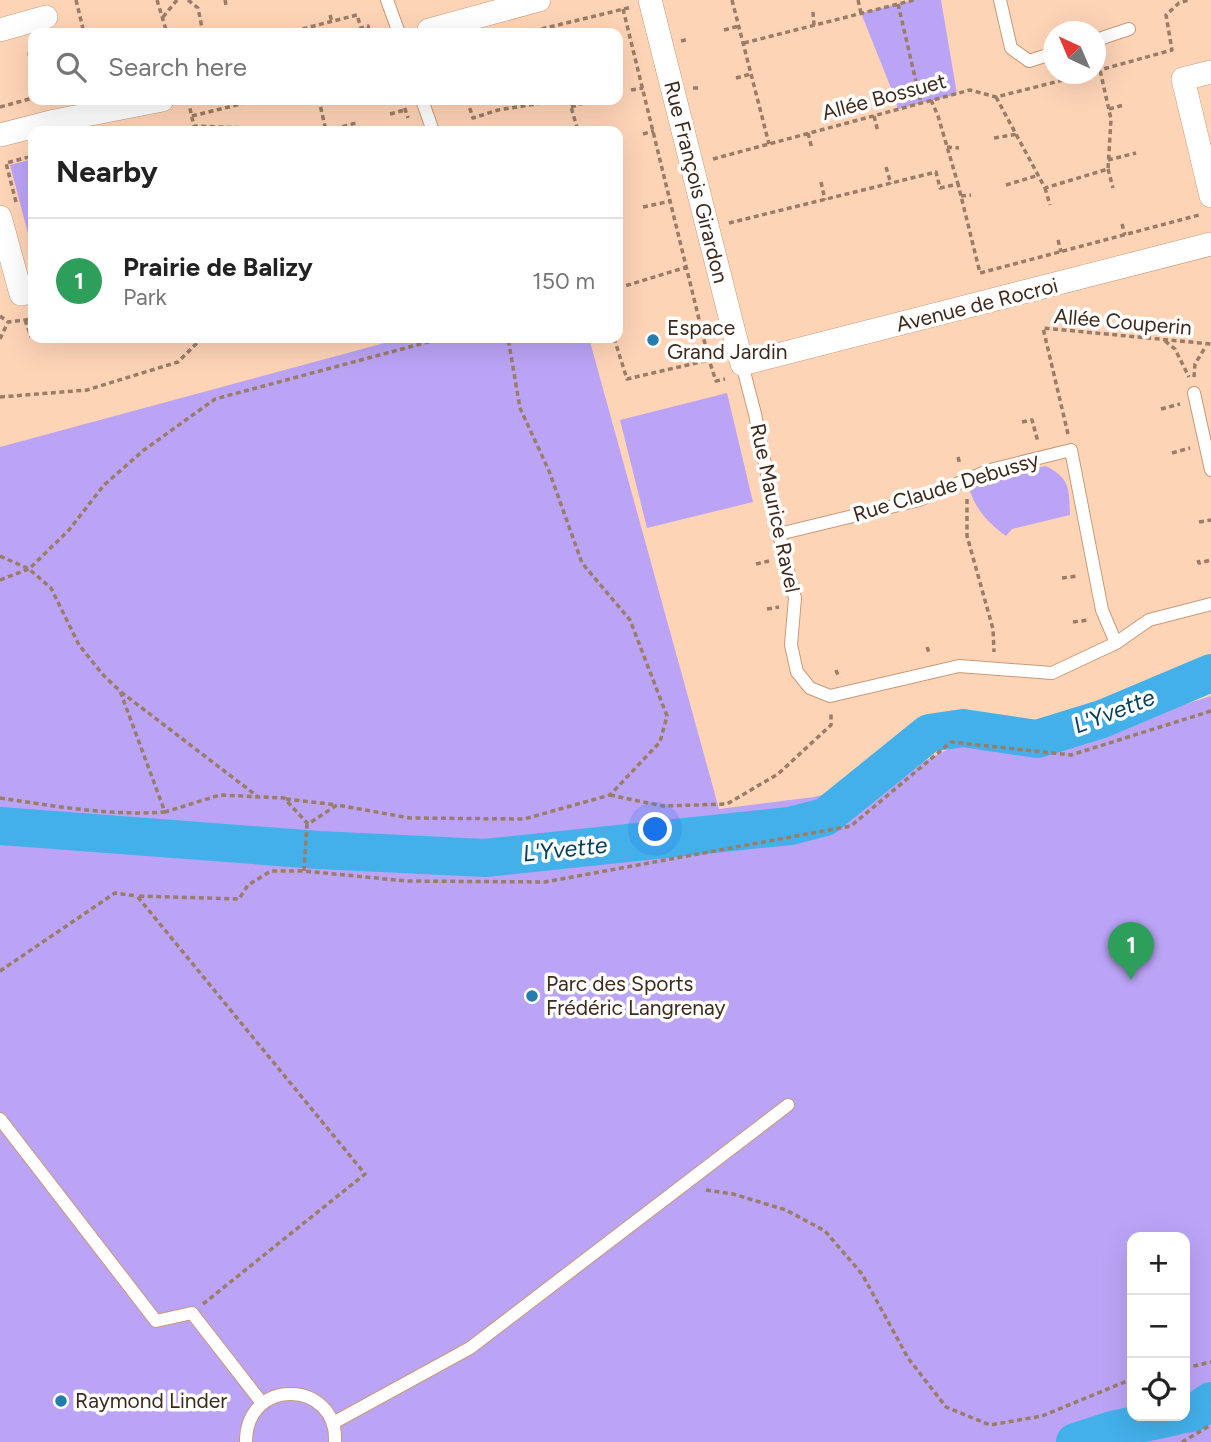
<!DOCTYPE html>
<html lang="en">
<head>
<meta charset="utf-8">
<style>
	body { margin:0; font-family:Figtree,sans-serif; background:#f2f2f2; color:#222 }
	.controls { position:absolute; right:21px; bottom:21px; display:grid; overflow:hidden; border-radius:14px; box-shadow:0 7px 28px #0002 }
	.controls button { width:63px; height:63px; display:grid; place-items:center; padding:0; border:0; border-bottom:2px solid #e0e0e0; background:#fff; color:#222; font:35px sans-serif }
	.compass { position:absolute; left:1043px; top:21px; width:63px; height:63px; border-radius:50%; background:#fff; box-shadow:0 7px 28px #0002; rotate:316deg }
	.you { position:absolute; left:656px; top:830px; width:24px; height:24px; margin:-18px; border:5px solid #fff; border-radius:50%; background:#1a73e8; box-shadow:0 0 0 10px #1a73e833 }
	.badge { display:grid; place-items:center; width:46px; height:46px; border-radius:50%; background:#b45309; color:#fff; font-size:23px; font-weight:700 }
	.pin { position:absolute; translate:-50% -58px; filter:drop-shadow(0 2px 4px #0008) }
	.pin::after { content:''; position:absolute; top:37px; width:24px; height:21px; background:inherit; clip-path:polygon(0 0,100% 0,50% 100%) }
	.list { margin:0; padding:0; list-style:none }
	h2 { display:flex; justify-content:space-between; align-items:center; height:91px; margin:0; padding:0 28px; font-size:30px }
	h2 small { font-size:23px; font-weight:400; color:#767676 }
	.list li { display:grid; grid-template-columns:46px 1fr auto; gap:21px; align-items:center; box-sizing:border-box; height:126px; padding:0 28px; border-top:2px solid #e0e0e0 }
	.list b { display:block; font-size:26px; white-space:nowrap }
	.list p { margin:0; font-size:23px; white-space:nowrap; color:#767676 }
	.list em { font-size:23px; font-style:normal; color:#767676 }
	.icon { flex:none; width:38px; height:38px; fill:none; stroke:currentColor; stroke-width:2; stroke-linecap:round; stroke-linejoin:round }
	.map { position:relative; flex:none; width:1211px; height:1442px; overflow:hidden }
	.search { position:absolute; background:#fff; box-shadow:0 7px 28px #0002; left:28px; top:28px; width:595px; height:77px; display:flex; align-items:center; gap:18px; box-sizing:border-box; padding:0 24px; border-radius:14px; color:#767676; font-size:26px }
	.panel { position:absolute; background:#fff; box-shadow:0 7px 28px #0002; left:28px; top:126px; width:595px; height:217px; border-radius:14px }
	.map>svg:first-child { display:block }
	.green { fill:#bba4f6; fill-rule:evenodd }
	.lines { fill:none; stroke-linecap:round; stroke-linejoin:round }
	.river { stroke:#43b0ea; stroke-width:38 }
	.lane-casing { stroke:#ca9976; stroke-width:14 }
	.street-casing { stroke:#ca9976; stroke-width:24 }
	.path { stroke:#9b7c67; stroke-width:3.5; stroke-dasharray:5 3.5; stroke-linecap:butt }
	.lane { stroke:#fff; stroke-width:12 }
	.street { stroke:#fff; stroke-width:23 }
	.poi-dot { fill:#247dab; stroke:#fff; stroke-width:2.5 }
	.labels { text-anchor:middle; stroke-width:7; stroke-linejoin:round; paint-order:stroke }
	.street-label { font-size:21px; fill:#3e2a1c; stroke:#fff }
	.poi-label { font-size:21px; fill:#3e2a1c; stroke:#fff; text-anchor:start }
	.water-label { font-size:23px; font-style:italic; fill:#003f5d; stroke:#fff }
</style>
</head>
<body>
<div class="map">
<svg width="1211" height="1442" viewBox="0 0 1211 1442">
	<rect width="100%" height="100%" fill="#fed4b7"/>
	<path class="green" d="M914 0H941L957 94 898 109 893 93 861 13Z
		M33 159V252L10 165Z
		M403 338H589L719 809 814 797 892 777 971 738 1034 752 1211 696V1442H0V447ZM1132 1237H1185V1416H1132Z
		M727 393 753 502 647 528 620 420Z
		M1046 466C1071 479 1069 490 1070 515L1012 529 1006 536C987 522 976 510 969 488L1006 474Z"/>
	<g class="lines">
		<path class="river" d="M0 826 319 850 485 858 790 826 825 817 929 733 963 728 1037 739 1102 719 1211 673
			M1185 1414 1195 1412 1211 1401
			M1075 1442 1112 1430 1176 1416"/>
		<defs>
			<path id="lane" d="M387 0 399 33
				M1000 0 1011 48 1029 61 1054 53
				M1096 40 1129 29
				M422 100 433 131
				M742 364 755 414 779 534 795 598 791 645 797 672 810 688 830 696 959 666 1052 673 1116 643 1149 620 1211 604
				M1194 393 1211 470
				M779 534 919 500 990 470 1071 450 1102 610 1116 643
				M0 1119 156 1321 192 1313 262 1403
				M333 1423 470 1348 788 1105
				M246 1442C246 1376 338 1380 335 1442"/>
			<path id="street" d="M650 0 742 364 1211 244
				M0 30 46 17
				M429 30 539 0
				M1211 72 1183 79 1211 196
				M0 135 55 121 162 100
				M0 217 21 294 33 291"/>
		</defs>
		<use href="#lane" class="lane-casing"/>
		<use href="#street" class="street-casing"/>
		<path class="path" d="M76 0 84 33
			M157 0 167 33
			M188 0 198 8 203 33
			M225 0 226 5
			M732 0 769 144
			M858 0 861 13
			M898 4 921 103
			M623 9 709 360 716 381 725 379
			M813 12 814 26
			M330 15 332 22
			M163 17 177 0
			M724 30 739 26
			M286 33 357 15 361 28 368 26 370 33
			M525 33 632 7
			M681 41 689 39
			M744 43 914 0
			M32 45 29 53 33 70
			M1096 71 1172 50 1166 15 1179 3 1189 0
			M736 78 751 74
			M693 88H701
			M631 90 643 88
			M996 97 1045 188 1108 169 1111 119 1100 70
			M188 100 194 126 326 131 319 100
			M402 100 408 118
			M467 100 473 118 498 110 561 100
			M569 100 578 131
			M931 100 938 116 958 184
			M0 107 33 98
			M571 107 593 100
			M1109 109 1124 105
			M390 114 405 110
			M192 116 257 100
			M874 116 878 132
			M326 131 356 123
			M808 133 812 149
			M643 134 654 131
			M994 138 1018 134
			M947 147 959 148
			M713 159 970 90 996 97 1087 74
			M1108 160 1136 153
			M886 167 891 184
			M1108 169 1113 188
			M821 182 825 200
			M1006 185 1039 175
			M1045 188 1050 205
			M961 196 971 195
			M16 202 6 163 33 156
			M643 207 671 201
			M729 223 936 172 940 188 958 184 980 273 1199 215
			M1122 224 1125 235
			M1058 240 1061 252
			M618 288 687 267
			M0 316 8 322 33 319
			M25 320 31 337
			M692 337 703 335
			M614 338 627 379 709 360
			M0 339 8 322
			M1165 341 1175 349 1189 377
			M1194 377 1195 364 1206 346
			M0 397 87 390 178 362 202 338
			M1161 409 1180 404
			M1022 422 1032 420 1038 442
			M1068 434 1043 328 1211 344
			M1172 453 1190 448
			M958 457 960 465
			M967 499V536L993 629 994 652
			M1199 522 1211 520
			M0 556 29 569 51 588 79 645 104 676 120 691 165 812 220 795 284 798 308 824 337 805 410 818 524 819 610 795 660 742 667 716 630 620 582 563 549 471 520 408 508 338
			M1198 560 1199 563 1211 560
			M756 564 769 561
			M1062 578 1078 576
			M0 580 29 569 69 530 104 485 144 450 215 399 443 338
			M767 609 779 607
			M1073 622 1089 620
			M927 647 930 655
			M836 670 839 678
			M121 692 257 796
			M610 795 663 806 727 804 778 774 831 725V712
			M0 798C54 806 110 816 165 812
			M286 799 337 805
			M304 871 307 824
			M0 971 115 893 137 896
			M706 1190 733 1194 786 1210 825 1231 862 1274 908 1358 946 1407 990 1425 1042 1416 1132 1379
			M203 1304 365 1174 137 896 239 899 248 885 271 871H304L406 881 545 882 851 826 951 742 1071 755 1211 711
			M1185 1368 1211 1362
			M1182 1442 1211 1425"/>
		<use href="#lane" class="lane"/>
		<use href="#street" class="street"/>
	</g>
	<g class="poi-dot">
		<circle cx="653" cy="340" r="7"/>
		<circle cx="532" cy="996" r="7"/>
		<circle cx="61" cy="1401" r="7"/>
	</g>
	<g class="labels">
		<g class="street-label">
			<text transform="translate(884 97) rotate(-15)" y="7">Allée Bossuet</text>
			<text transform="translate(696 182) rotate(76)" y="7">Rue François Girardon</text>
			<text transform="translate(977 305) rotate(-14)" y="7">Avenue de Rocroi</text>
			<text transform="translate(1123 322) rotate(5)" y="7">Allée Couperin</text>
			<text transform="translate(946 487) rotate(-17)" y="7">Rue Claude Debussy</text>
			<text transform="translate(775 508) rotate(78)" y="7">Rue Maurice Ravel</text>
		</g>
		<g class="poi-label">
			<text x="667" y="335">Espace<tspan x="667" dy="24">Grand Jardin</tspan></text>
			<text x="546" y="991">Parc des Sports<tspan x="546" dy="24">Frédéric Langrenay</tspan></text>
			<text x="75" y="1408">Raymond Linder</text>
		</g>
		<g class="water-label">
			<text transform="translate(1114 711) rotate(-21)" y="8">L'Yvette</text>
			<text transform="translate(565 849) rotate(-6)" y="8">L'Yvette</text>
		</g>
	</g>
</svg>
<div class="controls">
<button>+</button>
<button>−</button>
<button><svg class="icon" aria-label="locate" viewBox="0 0 24 24"><circle cx="12" cy="12" r="6"/><path d="M12 2v4M12 18v4M2 12h4M18 12h4"/></svg></button>
</div>
<svg class="compass" viewBox="-18 -18 36 36"><path d="M0-13l5 13h-10z" fill="#e53935"/><path d="M0 13l5-13h-10z" fill="#767676"/></svg>
<div class="you"></div>
<div class="pin badge" style="left:1131px;top:980px;background:#2e9e5b">1</div>
<div class="search"><svg class="icon" aria-label="search" viewBox="0 0 24 24"><circle cx="10" cy="10" r="6"/><path d="M15 15l6 6"/></svg>Search here</div>
<section class="panel">
<h2>Nearby<small></small></h2>
<ul class="list">
<li><span class="badge" style="background:#2e9e5b">1</span><div><b>Prairie de Balizy</b><p>Park</p></div><em>150 m</em></li>
</ul>
</section>
</div>
</body>
</html>
